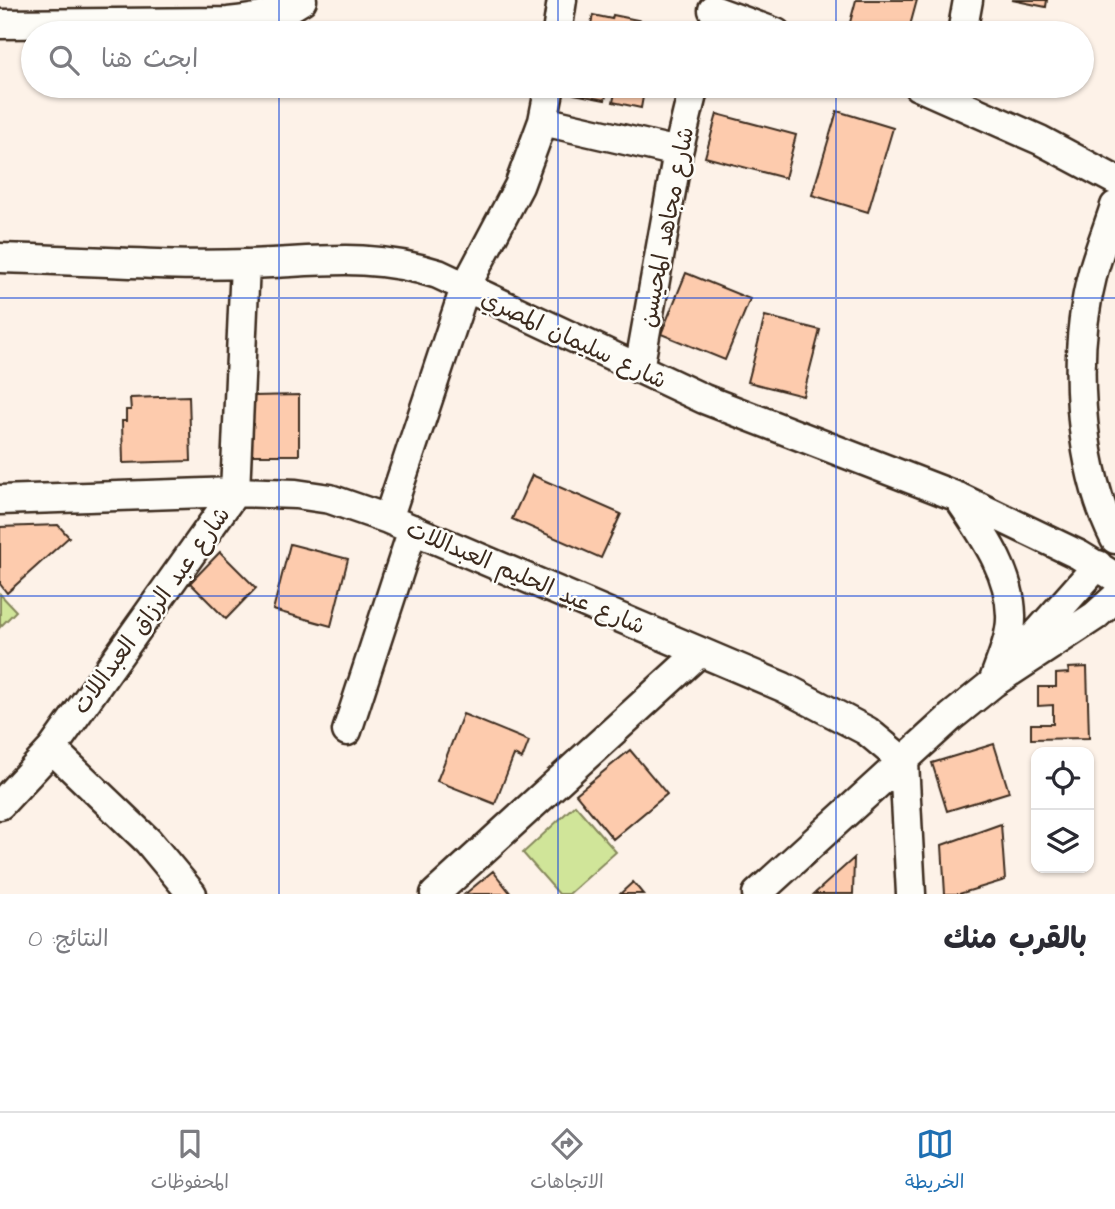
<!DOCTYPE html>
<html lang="ar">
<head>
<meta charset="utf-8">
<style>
	body { margin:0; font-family:"Architects Daughter","Playpen Sans Arabic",sans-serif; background:#f2f2f3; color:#2b2b33; direction:rtl }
	.controls { position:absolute; right:21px; bottom:21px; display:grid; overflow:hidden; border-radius:14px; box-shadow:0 2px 5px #0004 }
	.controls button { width:63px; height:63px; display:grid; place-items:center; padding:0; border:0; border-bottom:2px solid #e1e1e2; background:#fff; color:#2b2b33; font:35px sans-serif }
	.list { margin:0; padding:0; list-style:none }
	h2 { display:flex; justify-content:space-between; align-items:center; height:91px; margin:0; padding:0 28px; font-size:30px }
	h2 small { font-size:23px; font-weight:400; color:#7c7c81 }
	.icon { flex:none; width:38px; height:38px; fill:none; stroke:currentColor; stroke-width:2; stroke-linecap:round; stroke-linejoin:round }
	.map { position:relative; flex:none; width:1115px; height:894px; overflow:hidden; direction:ltr }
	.search { position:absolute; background:#fff; box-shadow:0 2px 5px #0004; left:21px; right:21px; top:21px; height:77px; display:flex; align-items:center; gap:18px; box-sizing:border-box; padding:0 24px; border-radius:38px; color:#7c7c81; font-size:26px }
	.sheet { height:217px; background:#fff }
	nav { display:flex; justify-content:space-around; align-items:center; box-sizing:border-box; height:98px; border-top:2px solid #e1e1e2; background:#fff; font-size:19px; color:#7c7c81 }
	nav a { display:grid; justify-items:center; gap:4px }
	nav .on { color:#1f6fb2 }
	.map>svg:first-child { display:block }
	.green { fill:#d0e599; stroke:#86885c; stroke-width:2 }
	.building { fill:#fdcbad; stroke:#3b2a1e; stroke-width:2 }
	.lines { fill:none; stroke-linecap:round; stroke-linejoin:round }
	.minor-casing { stroke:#3b2a1e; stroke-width:33 }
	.minor { stroke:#fdfcf7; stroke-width:28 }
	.grid { fill:none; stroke:#1d4ed8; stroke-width:2; stroke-opacity:0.55 }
	.labels { text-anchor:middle; stroke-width:5; stroke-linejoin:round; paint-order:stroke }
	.street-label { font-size:23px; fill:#3b2a1e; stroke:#fdfcf7 }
</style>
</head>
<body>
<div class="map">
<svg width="1115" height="894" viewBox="0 0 1115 894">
	<rect width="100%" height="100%" fill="#fdf2e8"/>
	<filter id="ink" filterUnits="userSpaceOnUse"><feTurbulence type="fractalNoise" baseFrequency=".0143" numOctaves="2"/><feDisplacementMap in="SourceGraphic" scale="14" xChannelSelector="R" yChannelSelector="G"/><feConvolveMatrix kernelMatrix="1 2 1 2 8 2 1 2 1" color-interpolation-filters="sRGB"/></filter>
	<g filter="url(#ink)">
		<path class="green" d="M0 594 16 611 0 627Z
			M575 805 616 852 569 894H559L523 853Z"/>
		<path class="building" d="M856 0H917L908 33H859L848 30Z
			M1012 0H1047L1046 7Z
			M593 15 612 19 613 15 657 24 655 33H589Z
			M1000 24 1032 33H998Z
			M576 86H645L641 108 613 102 615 93 607 91 605 100 574 94Z
			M837 111 893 128 868 212 812 195Z
			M717 114 796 135 785 178 705 157Z
			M686 273 750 299 725 360 661 334Z
			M765 316 820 330 803 396 748 382Z
			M299 395V455H242L241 404H254V396Z
			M189 396 191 461 123 463 122 421H126V410H131L130 398Z
			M532 475 621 514 601 558 512 519Z
			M58 525 69 537 7 593 0 584V527Z
			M290 544 348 559 331 626 273 610Z
			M220 552 256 588 226 619 190 583Z
			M1087 667 1089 738 1031 739V724H1053V705L1038 706V687H1056V674L1069 673 1068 668Z
			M463 714 529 741 522 759 514 755 495 804 437 781Z
			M994 744 1009 792 947 811 932 763Z
			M630 750 667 794 613 839 576 794Z
			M1001 824 1005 880 959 894H945L942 845Z
			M854 858 853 894H814Z
			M493 871 511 894H465Z
			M633 882 643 894H620Z"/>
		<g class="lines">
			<defs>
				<path id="minor" d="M713 10 776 33
					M0 24 228 22C256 19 278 16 302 0
					M557 33 562 0
					M962 33 968 0
					M918 86 1040 140 1115 180
					M543 121 678 152
					M1115 206C1108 228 1099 250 1093 272 1072 352 1077 464 1115 539
					M0 258C82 260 165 267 247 264 318 262 368 252 438 274L704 399 958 497 1079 555 1115 577
					M639 369 678 152 694 86
					M958 497C981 532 1010 570 1011 615 1012 637 1000 662 993 683
					M0 500 235 492 296 494 330 499 388 519 783 687 867 731 904 762
					M388 519 465 288 519 186 543 121 550 86
					M1018 655 1098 565
					M347 731 413 529
					M52 749 148 841 192 894
					M904 762 911 894
					M0 805 52 749 235 492 245 264
					M435 894 700 652
					M757 894 951 717 993 683 1095 616 1115 598"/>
			</defs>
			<use href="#minor" class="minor-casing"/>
			<use href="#minor" class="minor"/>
		</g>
	</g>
	<path class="grid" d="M279 0V33M558 0V33M836 0V33M279 86V894M558 86V894M836 86V894M0 298H1115M0 596H1115"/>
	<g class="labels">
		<g class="street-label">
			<text transform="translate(666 227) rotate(-79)" y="8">شارع مجاهد المحيسن</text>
			<text transform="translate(574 339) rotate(25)" y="8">شارع سليمان المصري</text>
			<text transform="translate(526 577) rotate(23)" y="8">شارع عبد الحليم العبداللات</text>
			<text transform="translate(151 610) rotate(-54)" y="8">شارع عبد الرزاق العبداللات</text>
		</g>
	</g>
</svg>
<div class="controls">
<button><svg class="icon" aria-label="locate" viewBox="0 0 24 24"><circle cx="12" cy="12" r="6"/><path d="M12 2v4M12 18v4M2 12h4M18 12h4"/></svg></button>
<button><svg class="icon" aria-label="layers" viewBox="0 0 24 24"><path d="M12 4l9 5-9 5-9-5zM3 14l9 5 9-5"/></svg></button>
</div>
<div class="search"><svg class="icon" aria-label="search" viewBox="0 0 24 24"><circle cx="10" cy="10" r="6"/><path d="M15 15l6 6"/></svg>ابحث هنا</div>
</div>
<section class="sheet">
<h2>بالقرب منك<small>النتائج: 0</small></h2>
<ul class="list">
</ul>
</section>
<nav>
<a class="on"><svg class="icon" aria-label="map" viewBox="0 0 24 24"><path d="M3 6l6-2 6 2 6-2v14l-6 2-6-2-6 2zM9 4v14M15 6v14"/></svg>الخريطة</a>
<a><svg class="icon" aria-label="directions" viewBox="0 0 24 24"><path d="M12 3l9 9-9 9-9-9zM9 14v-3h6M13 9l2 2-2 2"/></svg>الاتجاهات</a>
<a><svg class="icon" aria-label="saved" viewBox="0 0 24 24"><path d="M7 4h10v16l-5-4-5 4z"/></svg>المحفوظات</a>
</nav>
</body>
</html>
